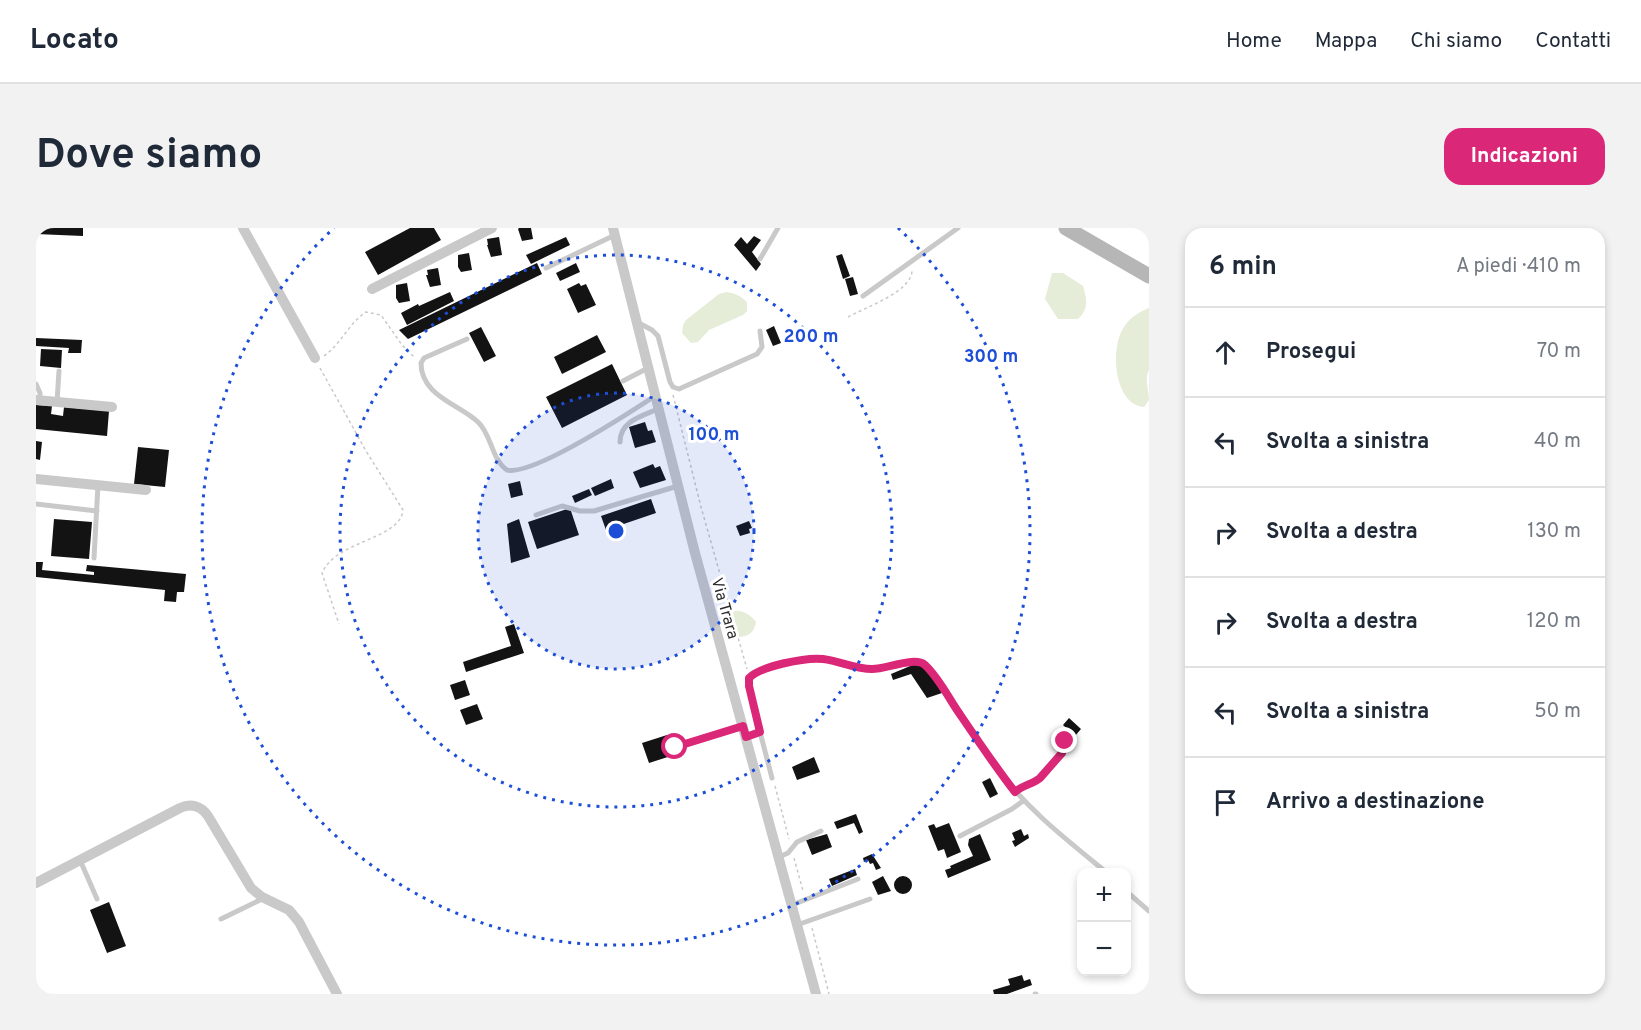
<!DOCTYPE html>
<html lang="it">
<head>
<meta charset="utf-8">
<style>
	body { margin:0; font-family:Overpass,sans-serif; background:#f2f2f3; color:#1f2937 }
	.controls { position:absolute; right:18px; bottom:18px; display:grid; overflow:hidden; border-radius:12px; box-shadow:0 3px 9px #0003 }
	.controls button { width:54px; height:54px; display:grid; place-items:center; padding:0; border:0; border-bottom:2px solid #e0e1e3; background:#fff; color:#1f2937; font:30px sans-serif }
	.stop { position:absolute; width:18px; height:18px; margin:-14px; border:4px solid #db2777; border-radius:50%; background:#fff }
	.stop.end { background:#db2777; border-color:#fff; box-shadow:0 2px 6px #0008 }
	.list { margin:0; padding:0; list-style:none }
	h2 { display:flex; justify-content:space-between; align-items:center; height:78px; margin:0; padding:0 24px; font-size:26px }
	h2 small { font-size:20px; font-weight:400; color:#747a83 }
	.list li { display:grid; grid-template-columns:39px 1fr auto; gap:18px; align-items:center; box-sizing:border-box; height:90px; padding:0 24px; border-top:2px solid #e0e1e3 }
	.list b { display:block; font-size:22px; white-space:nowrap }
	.list em { font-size:20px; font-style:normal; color:#747a83 }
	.icon { flex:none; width:33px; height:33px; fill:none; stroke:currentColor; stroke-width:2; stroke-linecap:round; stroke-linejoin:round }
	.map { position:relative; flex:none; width:1113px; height:766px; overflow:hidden; border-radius:18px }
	header { display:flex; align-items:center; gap:36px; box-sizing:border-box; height:84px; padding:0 30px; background:#fff; border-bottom:2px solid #e0e1e3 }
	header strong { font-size:28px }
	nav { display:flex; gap:33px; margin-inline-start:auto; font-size:21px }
	.intro { display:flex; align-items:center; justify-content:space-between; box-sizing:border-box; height:144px; padding:0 36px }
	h1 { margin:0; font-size:42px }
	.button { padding:15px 27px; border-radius:18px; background:#db2777; color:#fff; font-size:21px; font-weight:700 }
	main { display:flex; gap:36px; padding:0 36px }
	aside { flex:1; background:#fff; border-radius:18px; box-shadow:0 3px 9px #0003 }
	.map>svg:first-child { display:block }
	.green { fill:#e5ecd8 }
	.building { fill:#131313 }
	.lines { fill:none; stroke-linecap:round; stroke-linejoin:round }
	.path { stroke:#c9c9c9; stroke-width:1.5; stroke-dasharray:3 3; stroke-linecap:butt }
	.service { stroke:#c9c9c9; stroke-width:5 }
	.minor { stroke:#c9c9c9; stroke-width:10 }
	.secondary { stroke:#b6b6b6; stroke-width:15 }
	.route { stroke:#db2777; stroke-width:8 }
	.ring { fill:none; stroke:#1d4ed8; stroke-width:3; stroke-dasharray:3 6 }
	.labels { text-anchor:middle; stroke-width:6; stroke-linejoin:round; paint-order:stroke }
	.street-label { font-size:16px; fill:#2c2c2c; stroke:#fff }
	.centre { fill:#1d4ed8; stroke:#fff; stroke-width:3 }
	.ring-label { font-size:18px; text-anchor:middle; font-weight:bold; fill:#1d4ed8; stroke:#fff; stroke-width:6; stroke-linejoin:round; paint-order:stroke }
</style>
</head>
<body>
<header>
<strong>Locato</strong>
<nav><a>Home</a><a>Mappa</a><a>Chi siamo</a><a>Contatti</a></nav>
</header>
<div class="intro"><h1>Dove siamo</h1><a class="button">Indicazioni</a></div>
<main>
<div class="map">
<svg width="1113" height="766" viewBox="0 0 1113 766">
	<rect width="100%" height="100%" fill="#fff"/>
	<path class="green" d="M1016 45H1027L1047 58C1051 71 1053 81 1042 91H1022L1009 71Z
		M690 64C699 65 705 68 711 74V83L707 87 673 102 662 114 655 115 646 105 647 97 650 92 683 66Z
		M1113 80V142C1108 152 1113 162 1113 172L1108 179C1077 177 1073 116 1090 96 1096 88 1104 84 1113 80Z
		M696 383C708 382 713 386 720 394 718 404 714 408 703 409Z"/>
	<path class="building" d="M0 0H47V8L0 6Z
		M374 0H398L405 12 342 47 329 24Z
		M483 0H495L497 11 486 13 482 1Z
		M718 8 725 12 716 24 725 36 720 43 698 17 705 9 711 16Z
		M463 9 466 27 455 29 451 17H452L451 11Z
		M530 9 534 17 495 36 490 27Z
		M433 25 436 42 425 44 422 39V27Z
		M806 26 814 48 807 51 800 28Z
		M501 35 506 46 372 111 363 102Z
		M540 35 544 44 524 53 520 45Z
		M402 40 405 57 394 59 390 47H392L391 42Z
		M817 49 822 66 814 68 809 51Z
		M371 55 374 73 363 75 360 70V57Z
		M543 55 545 58 550 56 560 77 542 85 531 61Z
		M414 64 418 73 371 97 365 85 382 76 383 78Z
		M738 98 745 115 737 118 730 102Z
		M445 99 460 128 448 134 433 105Z
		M561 107 570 124 526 146 518 129Z
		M0 110 46 112 45 125H32L33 120 0 118Z
		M5 121 26 122 25 140 4 138Z
		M576 136 591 167 526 200 510 169Z
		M0 177 16 178 15 186 27 188 28 179 73 183 71 208 0 201Z
		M609 194 612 203 616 202 620 214 599 220 593 199Z
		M0 213 6 214 4 232 0 231Z
		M102 219 133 222 129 259 98 256Z
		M617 236 619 240 624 238 630 252 604 260 597 244Z
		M575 251 578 260 559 268 555 260Z
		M484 253 487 267 475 270 472 256Z
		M553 261 556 267 539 275 536 268Z
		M615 271 620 285 570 302 565 288Z
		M534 280 543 307 501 321 492 294Z
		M18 291 56 294 53 331 15 328Z
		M483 291 494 329 475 335 471 296Z
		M713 293 716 300 713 301 714 305 704 308 700 298Z
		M0 334H7L6 342 58 347V344L50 343 51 337 150 346 148 364H141L140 374 128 373 129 362 0 349Z
		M478 396 488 425 430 444 427 434 475 418 469 399Z
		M879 436 890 438 906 465 891 470 875 446 857 452 855 446Z
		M429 452 434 467 419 472 414 457Z
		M441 476 447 491 430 497 424 482Z
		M1033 490 1045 501 1039 508 1027 497Z
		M631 507 638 527 613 535 606 515Z
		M778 529 784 544 761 552 756 539Z
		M954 550 962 566 954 570 946 554Z
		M820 586 827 604 823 606 818 595 801 601 798 594Z
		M913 595 925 624 911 630 908 621 902 623 892 598 898 596 900 600Z
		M985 601 988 608 992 606 993 610 979 619 976 613 979 612 976 605Z
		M791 606 796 619 776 627 770 612Z
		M944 606 955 632 912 650 909 642 915 640 914 638 937 628 932 617 933 611Z
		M836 626 845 640 840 642 837 635 834 636 832 632 828 634 827 630Z
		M819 641 821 647 796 658 793 651Z
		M858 657a9 9 0 1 1 18 0a9 9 0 1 1-18 0Z
		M847 648 855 663 842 667 836 654Z
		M73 674 90 718 71 725 54 682Z
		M986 747 988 753 994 751 996 757 971 766H958L957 762 974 757 972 751Z"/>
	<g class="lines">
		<path class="path" d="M812 89C830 79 875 64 876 43
			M288 128C305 116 313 95 330 84L345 87 366 117 379 130
			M284 140 330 223 367 282C364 312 300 312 286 345L303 396
			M637 167 665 279 711 441
			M739 558 753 611
			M758 630 767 663
			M776 700 793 766"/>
		<path class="service" d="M724 31 742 0
			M510 40 579 7
			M827 68 922 0
			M601 94 616 102 622 108 634 154 637 159 643 161 721 126 726 119 724 103
			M431 111 388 130 385 135C385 168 423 176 442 194 456 207 455 231 471 242 497 248 593 185 619 168
			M587 153 612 140
			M0 156 4 165V172
			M21 174 23 143
			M584 214C584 193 606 188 622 181
			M0 276 61 283
			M500 287 526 278 544 283H558L642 258
			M58 330 62 257
			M724 504 736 550
			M710 509 724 504 713 458V450C725 438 770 429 787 431 804 433 818 441 836 441 850 441 878 428 888 437 898 445 906 459 913 469 929 493 944 518 961 541 992 582 1031 612 1070 644
			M639 519 707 498
			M979 564C988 556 992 557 1000 553 1011 546 1029 522 1029 510
			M924 608 976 581 987 573
			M743 629 752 625 761 614 785 603
			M44 632 61 671
			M1090 663 1113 683
			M756 677 822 651
			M185 691 226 671
			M761 697 834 671
			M999 766H1000"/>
		<path class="minor" d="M207 0 279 130
			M577 0 659 325 780 766
			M336 61 456 0
			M0 172 76 179
			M0 251 110 262
			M0 655 144 580C155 575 165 578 172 588L215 660 226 669 253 682 263 694 301 766"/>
		<path class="secondary" d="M1030 0 1113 48"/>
	</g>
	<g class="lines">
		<path class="route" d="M639 519 707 498 710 509 724 504 713 458V450C725 438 770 429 787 431 804 433 819 441 836 441 851 441 879 428 889 437 902 449 911 467 921 482 940 510 958 537 979 564 987 557 997 556 1004 550L1026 525 1029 513"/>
	</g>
	<circle cx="580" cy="303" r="138" fill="#1d4ed8" fill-opacity=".12"/>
	<g class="ring">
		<circle cx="580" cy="303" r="138"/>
		<circle cx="580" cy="303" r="276"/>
		<path d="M862 0A414 414 0 1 1 298 0"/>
	</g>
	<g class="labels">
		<g class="street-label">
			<text transform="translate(690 380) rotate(74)" y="6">Via Trara</text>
		</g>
	</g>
	<circle cx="580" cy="303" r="9" class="centre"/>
	<g class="ring-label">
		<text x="775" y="114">200 m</text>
		<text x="955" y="134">300 m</text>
		<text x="678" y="212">100 m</text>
	</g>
</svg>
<div class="controls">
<button>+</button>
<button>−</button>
</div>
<div class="stop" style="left:639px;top:519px"></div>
<div class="stop end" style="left:1029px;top:513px"></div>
</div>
<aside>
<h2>6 min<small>A piedi · 410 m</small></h2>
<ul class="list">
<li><svg class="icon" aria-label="ahead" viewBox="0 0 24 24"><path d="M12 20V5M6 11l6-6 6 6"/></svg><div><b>Prosegui</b></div><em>70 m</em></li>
<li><svg class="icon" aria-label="left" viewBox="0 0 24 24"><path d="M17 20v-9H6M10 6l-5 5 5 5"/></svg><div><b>Svolta a sinistra</b></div><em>40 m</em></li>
<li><svg class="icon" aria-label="right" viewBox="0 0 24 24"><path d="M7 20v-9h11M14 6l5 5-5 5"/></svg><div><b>Svolta a destra</b></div><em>130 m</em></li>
<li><svg class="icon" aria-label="right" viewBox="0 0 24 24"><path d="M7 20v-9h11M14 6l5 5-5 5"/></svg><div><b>Svolta a destra</b></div><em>120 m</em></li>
<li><svg class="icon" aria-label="left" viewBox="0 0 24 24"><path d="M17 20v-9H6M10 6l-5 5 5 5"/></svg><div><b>Svolta a sinistra</b></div><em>50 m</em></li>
<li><svg class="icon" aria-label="arrive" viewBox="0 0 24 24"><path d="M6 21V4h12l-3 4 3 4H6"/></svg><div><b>Arrivo a destinazione</b></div></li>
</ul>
</aside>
</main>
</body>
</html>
